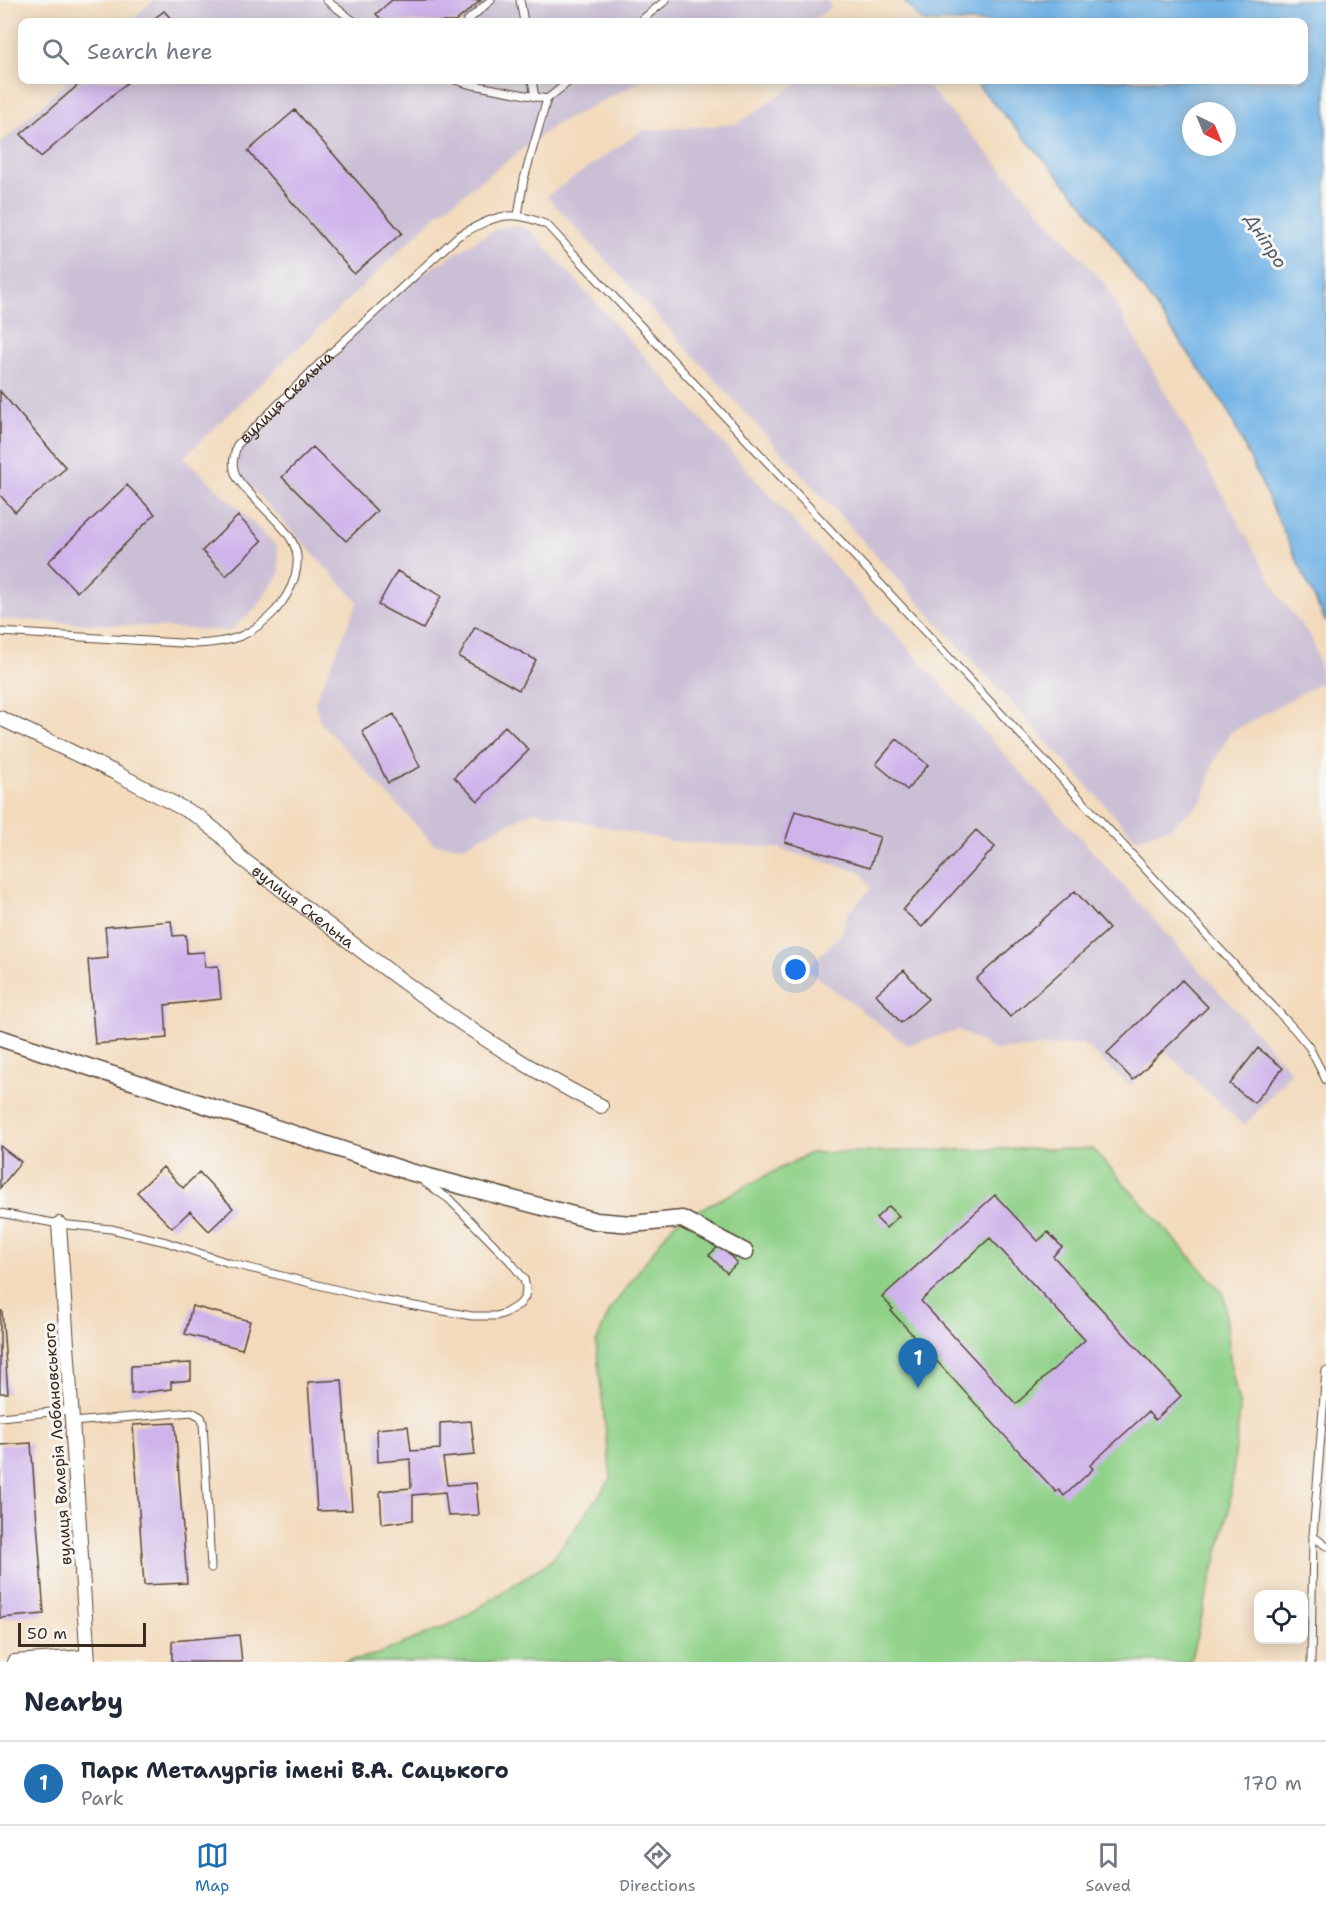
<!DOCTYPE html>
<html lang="en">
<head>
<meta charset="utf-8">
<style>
	body { margin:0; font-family:"Shantell Sans",sans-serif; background:#f2f2f3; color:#1f2937 }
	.controls { position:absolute; right:18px; bottom:18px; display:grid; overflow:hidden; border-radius:12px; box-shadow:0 3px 15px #0003 }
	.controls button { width:54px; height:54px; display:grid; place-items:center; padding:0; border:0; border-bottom:2px solid #e0e1e3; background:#fff; color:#1f2937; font:30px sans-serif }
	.compass { position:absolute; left:1182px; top:102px; width:54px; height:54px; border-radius:50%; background:#fff; box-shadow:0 3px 15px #0003; rotate:137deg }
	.scale { position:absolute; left:18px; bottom:15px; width:128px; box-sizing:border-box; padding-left:6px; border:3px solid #3b2a1e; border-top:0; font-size:16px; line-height:21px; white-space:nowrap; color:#3b2a1e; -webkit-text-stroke:4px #f6f6f2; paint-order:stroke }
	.you { position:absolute; left:796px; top:970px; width:21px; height:21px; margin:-15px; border:4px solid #fff; border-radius:50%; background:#1a73e8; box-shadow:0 0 0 9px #1a73e833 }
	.badge { display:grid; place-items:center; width:39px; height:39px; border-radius:50%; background:#1f6fb2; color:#fff; font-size:20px; font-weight:700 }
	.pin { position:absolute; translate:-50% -50px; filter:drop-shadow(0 2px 3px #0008) }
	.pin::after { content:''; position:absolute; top:32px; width:21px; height:18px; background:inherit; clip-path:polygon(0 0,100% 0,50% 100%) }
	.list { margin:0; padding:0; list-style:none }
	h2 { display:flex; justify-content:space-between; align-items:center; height:78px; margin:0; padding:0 24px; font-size:26px }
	h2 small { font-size:20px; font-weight:400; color:#747a83 }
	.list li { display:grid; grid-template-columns:39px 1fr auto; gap:18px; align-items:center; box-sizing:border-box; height:84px; padding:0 24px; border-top:2px solid #e0e1e3 }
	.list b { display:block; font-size:22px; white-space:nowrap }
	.list p { margin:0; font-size:20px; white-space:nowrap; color:#747a83 }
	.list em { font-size:20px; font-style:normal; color:#747a83 }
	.icon { flex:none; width:33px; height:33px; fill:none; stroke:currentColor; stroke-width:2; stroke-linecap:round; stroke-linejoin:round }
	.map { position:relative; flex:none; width:1326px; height:1662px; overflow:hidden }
	.search { position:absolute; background:#fff; box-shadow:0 3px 15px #0003; left:18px; right:18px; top:18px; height:66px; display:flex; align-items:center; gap:15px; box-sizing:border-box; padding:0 21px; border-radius:12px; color:#747a83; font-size:22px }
	.sheet { height:162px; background:#fff }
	nav { display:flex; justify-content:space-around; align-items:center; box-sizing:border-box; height:84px; border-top:2px solid #e0e1e3; background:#fff; font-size:16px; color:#747a83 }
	nav a { display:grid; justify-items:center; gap:3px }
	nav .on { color:#1f6fb2 }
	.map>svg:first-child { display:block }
	.industrial { fill:#cbbfd5 }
	.green { fill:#90d188; stroke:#667e53; stroke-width:1.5 }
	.water { fill:#72b3e6; stroke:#566e82; stroke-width:1.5; fill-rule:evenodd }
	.building { fill:#cfb4eb; fill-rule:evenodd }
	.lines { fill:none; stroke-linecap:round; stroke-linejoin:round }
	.service-casing { stroke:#574436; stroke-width:9 }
	.minor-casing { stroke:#574436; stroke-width:16 }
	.tertiary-casing { stroke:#574436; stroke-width:19 }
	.service { stroke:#fff; stroke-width:7 }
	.minor { stroke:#fff; stroke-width:14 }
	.tertiary { stroke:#fff; stroke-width:16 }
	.labels { text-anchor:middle; stroke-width:6; stroke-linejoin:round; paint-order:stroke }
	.street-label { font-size:16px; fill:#3b2a1e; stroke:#f6f6f2 }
	.water-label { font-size:18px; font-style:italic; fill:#4e5a64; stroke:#f6f6f2 }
</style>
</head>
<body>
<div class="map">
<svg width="1326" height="1662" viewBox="0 0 1326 1662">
	<rect width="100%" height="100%" fill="#f6f6f2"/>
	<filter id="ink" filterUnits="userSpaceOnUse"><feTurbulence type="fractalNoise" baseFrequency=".0167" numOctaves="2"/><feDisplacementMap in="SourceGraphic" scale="12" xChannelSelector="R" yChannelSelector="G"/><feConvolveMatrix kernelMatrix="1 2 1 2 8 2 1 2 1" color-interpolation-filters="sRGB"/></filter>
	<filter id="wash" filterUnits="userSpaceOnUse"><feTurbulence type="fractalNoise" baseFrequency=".008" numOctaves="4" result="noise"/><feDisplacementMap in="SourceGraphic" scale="24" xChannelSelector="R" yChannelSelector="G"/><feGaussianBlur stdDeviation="1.35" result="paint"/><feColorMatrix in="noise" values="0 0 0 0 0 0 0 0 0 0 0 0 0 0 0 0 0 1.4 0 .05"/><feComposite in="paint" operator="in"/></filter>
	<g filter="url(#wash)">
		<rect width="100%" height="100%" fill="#f3dabc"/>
		<path class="industrial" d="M154 0H826L832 7 809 22H130Z
			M69 80H644L553 126 439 213 184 457 277 546 280 573 256 608 229 631 0 619V144Z
			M802 80H922L1103 282 1283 601 1311 637 1324 681 1230 733 1213 764 1203 801 1170 828 1136 839 547 196 641 131 737 124Z
			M513 225 531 231 1292 1072 1244 1126 1165 1051 1130 1086 1083 1044 994 1050 959 1030 907 1045 806 969 842 933 848 913 871 888 861 872 777 848 671 841 534 811 463 846 434 844 320 722 315 702 358 602 238 473 233 450 409 282 494 230Z"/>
		<path class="green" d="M1007 1149H1093L1224 1294 1231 1368 1240 1408 1229 1510 1190 1662H342L379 1654 460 1620 552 1560 611 1479 596 1343 610 1310 674 1223 810 1153Z"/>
		<path class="water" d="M903 0H1326V623L1226 407 1082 202 973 80H1304V22H923ZM1191 111H1227V147H1191Z"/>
		<g id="blocks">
			<path class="building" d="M392 0H481L455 22H384L376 14Z
				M164 11 174 22H150Z
				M84 80H130L41 157 21 134Z
				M295 110 402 233 354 274 248 151Z
				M0 391 66 468 15 512 0 495Z
				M313 447 377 511 346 541 282 477Z
				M127 485 155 514 77 592 48 562Z
				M238 516 262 541 226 576 202 551Z
				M397 571 441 596 423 629 378 605Z
				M475 627 536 660 519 690 459 657Z
				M394 714 420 767 388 783 362 731Z
				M505 726 529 750 478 801 454 777Z
				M897 739 928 765 907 790 876 764Z
				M795 811 880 837 870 867 785 842Z
				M976 830 995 847 922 927 903 910Z
				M1075 891 1109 929 1010 1017 976 979Z
				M171 921 173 936 186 935 187 953 204 952 205 967 218 966 221 999 165 1005 167 1038 95 1044 88 960 108 958 105 927Z
				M904 970 928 999 901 1023 876 994Z
				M1182 980 1208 1007 1133 1080 1107 1053Z
				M1258 1048 1283 1068 1254 1103 1230 1084Z
				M0 1146 21 1162 0 1188Z
				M163 1167 183 1188 199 1172 233 1208 209 1231 190 1211 172 1228 137 1192Z
				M995 1195 1038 1241 1048 1232 1062 1247 1053 1256 1181 1396 1155 1420 1148 1412 1090 1465 1093 1469 1064 1496 1059 1490 1056 1492 891 1311 893 1309 882 1297ZM990 1238 1085 1340 1016 1404 921 1301Z
				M889 1206 899 1216 886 1228 876 1218Z
				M720 1245 737 1263 727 1273 709 1255Z
				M192 1306 250 1321 242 1349 185 1334Z
				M0 1311H2L8 1393H0Z
				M191 1363V1380L171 1382V1389L131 1394V1366Z
				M342 1380 352 1510 317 1511 308 1382Z
				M471 1421 475 1455 443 1458 447 1485 476 1483 479 1515 448 1516 445 1492 413 1495V1520L382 1524 380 1491 411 1488 410 1459 378 1462 377 1429 408 1426 411 1451 440 1449V1423Z
				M175 1423 187 1583 144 1585 133 1425Z
				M31 1443 44 1614 0 1618V1445Z
				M239 1635 242 1662H172V1641Z"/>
		</g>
	</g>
	<g filter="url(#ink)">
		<use href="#blocks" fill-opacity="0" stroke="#574436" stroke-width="1.5"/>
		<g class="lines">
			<defs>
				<g id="service">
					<path d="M326 0 355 22"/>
					<path d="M520 0 524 22"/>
					<path d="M466 22 491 0"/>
					<path d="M639 22 666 0"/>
					<path d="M455 80 468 84 547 99"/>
					<path d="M532 80 535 97"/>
					<path d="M518 215 524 179 547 99 571 80"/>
					<path id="s1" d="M0 632 196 644C232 642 250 637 275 611 291 593 306 563 291 539 282 524 266 511 254 498 248 491 240 484 236 476 231 465 234 456 237 445L320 363 458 236C494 217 508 207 547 225L1295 1030 1309 1047 1326 1080"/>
					<path d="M0 1213 59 1224 111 1229 166 1242 229 1263 375 1299 472 1316H496L505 1313 520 1304 525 1297 526 1288 524 1279 509 1260 449 1199 424 1182"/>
					<path d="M0 1417 71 1410"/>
					<path d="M72 1422 192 1412 201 1417 203 1423 211 1568"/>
					<path d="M1313 1536 1326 1546"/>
					<path d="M1311 1662 1313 1536 1326 1371"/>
				</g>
				<g id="minor">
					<path id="s2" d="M0 718 114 772 199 817 222 836 241 858C356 946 471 1041 601 1106"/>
					<path d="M59 1224 88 1662"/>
					<path d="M14 1662 87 1657"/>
				</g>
				<path id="tertiary" d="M0 1038 410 1172 596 1221 632 1224 682 1219 745 1252"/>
			</defs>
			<use href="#service" class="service-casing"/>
			<use href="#minor" class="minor-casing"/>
			<use href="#tertiary" class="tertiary-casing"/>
			<use href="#service" class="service"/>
			<use href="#minor" class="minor"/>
			<use href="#tertiary" class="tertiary"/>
		</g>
	</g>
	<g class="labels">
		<g class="street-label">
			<text dy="6" stroke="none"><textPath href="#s1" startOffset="548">вулиця Скельна</textPath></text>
			<text dy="6" stroke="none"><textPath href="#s2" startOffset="360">вулиця Скельна</textPath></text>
			<text transform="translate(57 1444) rotate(-94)" y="6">вулиця Валерія Лобановського</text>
		</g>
		<g class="water-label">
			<text transform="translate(1266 241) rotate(57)" y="6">Дніпро</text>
		</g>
	</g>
</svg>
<div class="controls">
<button><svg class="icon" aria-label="locate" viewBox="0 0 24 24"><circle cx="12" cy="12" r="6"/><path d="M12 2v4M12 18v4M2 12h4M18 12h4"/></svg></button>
</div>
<svg class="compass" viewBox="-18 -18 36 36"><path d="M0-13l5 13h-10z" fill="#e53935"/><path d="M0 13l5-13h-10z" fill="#747a83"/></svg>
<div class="scale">50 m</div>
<div class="you"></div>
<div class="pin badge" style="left:918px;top:1388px">1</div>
<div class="search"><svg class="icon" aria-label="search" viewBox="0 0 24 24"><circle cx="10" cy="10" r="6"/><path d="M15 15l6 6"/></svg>Search here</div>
</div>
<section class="sheet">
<h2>Nearby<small></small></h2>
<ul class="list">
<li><span class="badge">1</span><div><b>Парк Металургів імені В.А. Сацького</b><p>Park</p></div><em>170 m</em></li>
</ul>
</section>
<nav>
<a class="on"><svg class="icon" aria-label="map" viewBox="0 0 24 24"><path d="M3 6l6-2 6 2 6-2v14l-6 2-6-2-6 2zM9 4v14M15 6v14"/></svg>Map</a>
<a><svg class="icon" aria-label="directions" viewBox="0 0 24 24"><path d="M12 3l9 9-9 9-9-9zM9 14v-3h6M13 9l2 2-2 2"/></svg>Directions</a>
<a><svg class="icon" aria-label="saved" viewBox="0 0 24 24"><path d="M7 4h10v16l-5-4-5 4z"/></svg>Saved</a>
</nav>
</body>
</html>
